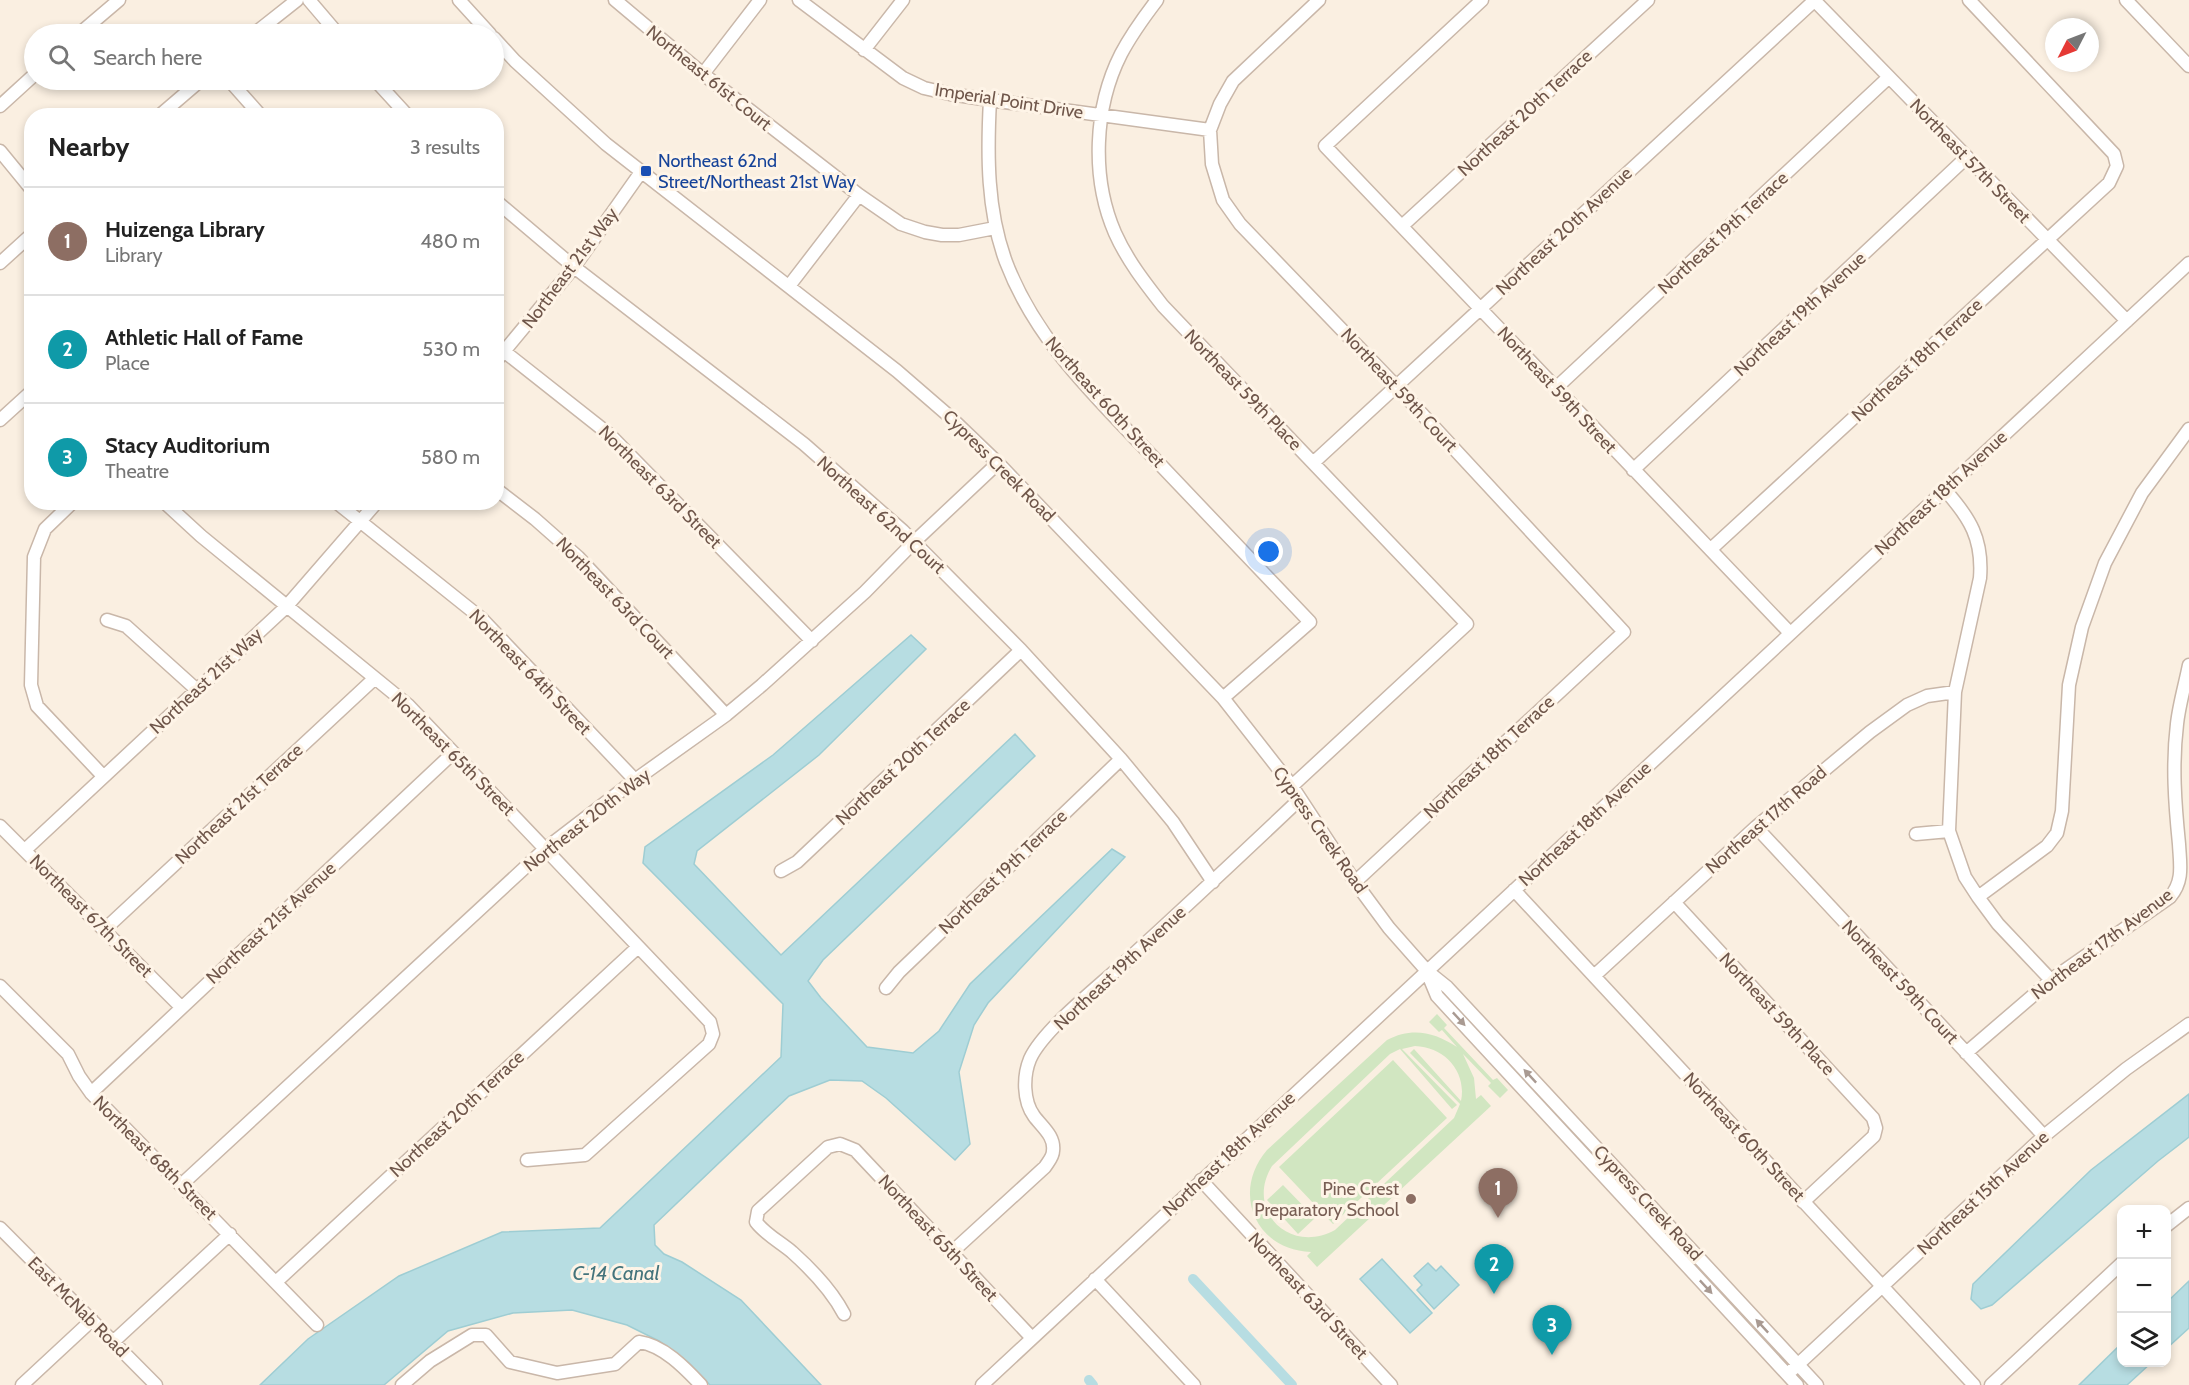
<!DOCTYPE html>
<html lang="en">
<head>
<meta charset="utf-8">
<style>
	body { margin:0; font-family:Cabin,sans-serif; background:#f2f2f2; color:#222 }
	.controls { position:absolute; right:18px; bottom:18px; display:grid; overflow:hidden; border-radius:12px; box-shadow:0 3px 9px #0003 }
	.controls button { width:54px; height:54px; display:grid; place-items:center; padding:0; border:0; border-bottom:2px solid #e0e0e0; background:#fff; color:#222; font:30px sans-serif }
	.compass { position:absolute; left:2045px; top:18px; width:54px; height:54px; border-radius:50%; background:#fff; box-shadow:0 3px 9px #0003; rotate:228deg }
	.you { position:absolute; left:1269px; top:552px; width:21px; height:21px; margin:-15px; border:4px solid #fff; border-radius:50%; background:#1a73e8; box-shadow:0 0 0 9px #1a73e833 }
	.badge { display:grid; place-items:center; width:39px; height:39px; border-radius:50%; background:#1a73e8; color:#fff; font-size:20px; font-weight:700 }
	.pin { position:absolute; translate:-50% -50px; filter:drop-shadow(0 2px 3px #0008) }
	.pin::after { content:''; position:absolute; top:32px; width:21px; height:18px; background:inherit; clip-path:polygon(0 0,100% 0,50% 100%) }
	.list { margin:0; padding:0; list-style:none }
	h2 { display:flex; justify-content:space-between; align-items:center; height:78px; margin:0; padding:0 24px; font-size:26px }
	h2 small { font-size:20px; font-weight:400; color:#767676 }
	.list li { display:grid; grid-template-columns:39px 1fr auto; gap:18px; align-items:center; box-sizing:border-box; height:108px; padding:0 24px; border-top:2px solid #e0e0e0 }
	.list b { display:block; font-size:22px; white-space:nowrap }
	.list p { margin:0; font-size:20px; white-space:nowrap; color:#767676 }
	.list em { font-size:20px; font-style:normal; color:#767676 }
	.icon { flex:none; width:33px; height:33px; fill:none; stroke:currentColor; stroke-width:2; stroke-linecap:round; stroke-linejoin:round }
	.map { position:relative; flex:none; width:2189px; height:1385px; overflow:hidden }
	.search { position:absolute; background:#fff; box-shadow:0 3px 9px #0003; left:24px; top:24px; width:480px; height:66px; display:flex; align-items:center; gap:15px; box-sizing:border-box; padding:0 21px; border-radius:33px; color:#767676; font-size:22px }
	.panel { position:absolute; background:#fff; box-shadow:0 3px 9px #0003; left:24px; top:108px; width:480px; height:402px; border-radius:24px }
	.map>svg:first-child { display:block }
	.green { fill:#d1e6c1; fill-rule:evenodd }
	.water { fill:#b7dde2; stroke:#9ecdd3; stroke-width:1.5 }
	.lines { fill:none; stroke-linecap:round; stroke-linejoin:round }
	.canal { stroke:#b7dde2; stroke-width:10 }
	.minor-casing { stroke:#c9b7a9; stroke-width:15 }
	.minor { stroke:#fff; stroke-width:12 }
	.oneway { fill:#a99a92 }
	.transit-dot { fill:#1a4fb4; stroke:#fef4e7; stroke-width:2 }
	.education-dot { fill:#8d6e63; stroke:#fef4e7; stroke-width:2 }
	.labels { text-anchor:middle; stroke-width:6; stroke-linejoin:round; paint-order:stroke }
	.street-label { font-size:18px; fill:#6f564a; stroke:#fef4e7 }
	.transit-label { font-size:18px; fill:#164399; stroke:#fef4e7; text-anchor:start }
	.education-label { font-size:18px; fill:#785e54; stroke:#fef4e7; text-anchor:end }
	.water-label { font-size:20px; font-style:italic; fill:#43737b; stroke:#fef4e7 }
</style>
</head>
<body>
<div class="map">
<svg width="2189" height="1385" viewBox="0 0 2189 1385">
	<rect width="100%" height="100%" fill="#faefe1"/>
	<path class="green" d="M1437 1014 1447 1025 1444 1028 1493 1080 1497 1078 1508 1090 1500 1098 1488 1086 1491 1083 1463 1054 1474 1078 1476 1099 1481 1095 1491 1106 1317 1267 1307 1256 1311 1252C1255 1250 1231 1192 1267 1150L1387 1040C1412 1027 1434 1032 1457 1047L1442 1030 1439 1032 1429 1022ZM1415 1046C1445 1047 1467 1072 1461 1101L1414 1049 1410 1053 1460 1104 1454 1118 1335 1230C1289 1255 1245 1210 1272 1166L1390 1054 1400 1049 1452 1109 1457 1105 1402 1049Z
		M1393 1060 1447 1118 1333 1224 1279 1167Z
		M1283 1185 1315 1218 1298 1234 1267 1200Z"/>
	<path class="water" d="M911 635 926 649 819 755 697 851 694 864 781 955 1015 734 1035 756 823 960 808 981 821 998 867 1047 913 1053 939 1031 970 984 1112 849 1125 857 988 1003 974 1025 959 1072 970 1144 955 1160 886 1098 862 1081 830 1080 789 1096 654 1225 655 1245 664 1254 682 1262 741 1300 821 1385H710L688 1362 659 1341 627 1325 572 1310 513 1313 448 1331 384 1385H260L308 1339 399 1276 502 1232 600 1228 781 1057 783 1004 643 863 645 847 773 755Z
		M2189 1094V1137L2158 1161 1992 1305 1981 1309 1971 1299 1973 1284 2091 1170Z
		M1382 1259 1432 1313 1410 1333 1360 1279Z
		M1428 1263 1436 1271 1441 1266 1459 1285 1434 1309 1417 1290 1422 1285 1414 1276Z
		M2189 1281V1328L2167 1348V1302Z
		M2121 1344 2122 1362 2151 1363 2127 1385H2079Z"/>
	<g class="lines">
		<path class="canal" d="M1193 1279 1292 1385
			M1089 1380 1093 1385"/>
		<defs>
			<path id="minor" d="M309 0 338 34
				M459 0 490 34
				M615 0 703 74 859 195 901 224 925 232 942 235H959L995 228
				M799 0 903 78 924 88 950 94 990 100 1210 130
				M1157 0C1144 17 1131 35 1121 54 1094 107 1091 178 1115 233 1127 260 1145 283 1163 306L1467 624 1292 786
				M1319 0 1233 81 1220 104 1210 130 1212 164 1223 200 1240 224 1396 386 1624 632 1355 882
				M1482 0 1325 146 1790 633
				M1814 0 2127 321
				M2126 0 2189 66
				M79 34 119 0
				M254 34 297 0
				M494 38 515 61 606 144 897 371 949 416 998 463 1223 698 1292 786 1355 882 1389 928 1427 971 1447 987 1817 1385
				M864 50 903 0
				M703 74 760 0
				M229 80 261 116
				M375 80 408 116
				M990 100C987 155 987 211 1006 262 1036 341 1096 397 1153 457 1205 512 1258 567 1310 622L1223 698
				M0 106 34 75
				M159 116 201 80
				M0 151 32 190
				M496 201 574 267 804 444 903 531 1021 650 1121 759 1173 822 1213 882
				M1402 226 1648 0
				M0 263 32 234
				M789 286 859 195
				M496 345 610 435 812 641
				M496 361 574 267 641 172
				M1556 388 1889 77
				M0 420 32 391
				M1313 463 1815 0
				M1633 470 1967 157
				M496 489 535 519 578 557 726 715
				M1945 490C1970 518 1983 539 1980 578L1955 692 1949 831 1965 877 1978 897 1998 924 2051 980
				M73 502 45 529 34 557 31 685 37 706 103 776
				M164 502 201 536 408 705 710 1022 713 1034 709 1044 585 1155 527 1160
				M336 502 481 618 635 780
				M1711 549 2109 183 2117 166 2114 154 1969 0
				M107 620 126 626 197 690
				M0 826 181 1007
				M1756 827 2044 1136
				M1916 834 1949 831
				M25 850 286 607 377 502
				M781 871 797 862 1021 650
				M1514 890 1974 1385
				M1978 897 2047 846 2057 833 2062 811 2069 685 2082 627 2105 563 2142 493 2189 429
				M1674 902 1873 1118 1876 1128 1874 1136 1803 1202
				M104 930 375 678
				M1427 972 1437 996 1797 1385
				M1594 976 1756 827 1870 732 1907 705 1927 696 1955 692
				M0 986 68 1054 79 1076 91 1093 317 1325
				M886 988 899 972 1121 759
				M1966 1053 2051 980 2170 897C2184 881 2180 864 2179 844 2175 804 2172 765 2177 724 2179 705 2185 685 2189 665
				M91 1093 453 753
				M1201 1180 1391 1385
				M181 1185 545 849 635 780 726 715 762 685 865 592 914 542 998 463
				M2166 1226 2189 1208
				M0 1228 156 1385
				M952 1252 1045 1167C1048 1162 1053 1157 1053 1151 1055 1136 1042 1127 1034 1116 1023 1101 1023 1076 1030 1059 1043 1030 1098 987 1123 964 1182 910 1242 854 1300 799
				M1095 1279 1194 1385
				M276 1282 638 947
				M844 1314C832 1291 811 1269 792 1252 780 1242 765 1234 756 1222L758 1211 828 1147 840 1144 855 1150 1032 1338
				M113 1342 230 1234
				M1792 1370 2044 1136 2126 1069 2189 1024
				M22 1385 92 1320
				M402 1385 430 1361 472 1335H486L510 1362 557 1373 615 1364 639 1342C663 1345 685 1368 701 1385
				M982 1385 2189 263
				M1991 1385 2122 1263"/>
		</defs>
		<use href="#minor" class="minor-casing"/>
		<use href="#minor" class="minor"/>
	</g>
	<defs><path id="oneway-solid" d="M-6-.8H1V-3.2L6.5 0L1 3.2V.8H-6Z" transform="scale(1.5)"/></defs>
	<g class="oneway">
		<use href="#oneway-solid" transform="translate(1459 1019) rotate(47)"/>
		<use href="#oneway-solid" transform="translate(1530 1076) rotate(-133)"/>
		<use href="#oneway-solid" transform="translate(1706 1287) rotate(47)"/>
		<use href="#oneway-solid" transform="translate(1762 1326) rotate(-133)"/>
	</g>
	<rect class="transit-dot" x="640" y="165" width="12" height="12" rx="3"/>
	<circle class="education-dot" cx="1411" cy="1199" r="6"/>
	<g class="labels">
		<g class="street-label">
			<text transform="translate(709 78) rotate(39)" y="6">Northeast 61st Court</text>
			<text transform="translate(1009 101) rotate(9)" y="6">Imperial Point Drive</text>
			<text transform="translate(1525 113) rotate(-43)" y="6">Northeast 20th Terrace</text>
			<text transform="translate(1970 161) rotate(46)" y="6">Northeast 57th Street</text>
			<text transform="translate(1564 231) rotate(-43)" y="6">Northeast 20th Avenue</text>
			<text transform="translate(1723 233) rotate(-43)" y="6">Northeast 19th Terrace</text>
			<text transform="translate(570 268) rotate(-53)" y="6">Northeast 21st Way</text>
			<text transform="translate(1800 314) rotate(-43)" y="6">Northeast 19th Avenue</text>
			<text transform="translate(1917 360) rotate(-43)" y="6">Northeast 18th Terrace</text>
			<text transform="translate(1243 390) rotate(46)" y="6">Northeast 59th Place</text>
			<text transform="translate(1399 390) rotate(47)" y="6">Northeast 59th Court</text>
			<text transform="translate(1557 390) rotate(47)" y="6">Northeast 59th Street</text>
			<text transform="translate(1105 402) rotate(48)" y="6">Northeast 60th Street</text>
			<text transform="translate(999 466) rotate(45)" y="6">Cypress Creek Road</text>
			<text transform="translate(660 487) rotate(45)" y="6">Northeast 63rd Street</text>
			<text transform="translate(1941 493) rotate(-43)" y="6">Northeast 18th Avenue</text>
			<text transform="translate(881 515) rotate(42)" y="6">Northeast 62nd Court</text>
			<text transform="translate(615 598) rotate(46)" y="6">Northeast 63rd Court</text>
			<text transform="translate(530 672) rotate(46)" y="6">Northeast 64th Street</text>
			<text transform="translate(206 681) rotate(-43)" y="6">Northeast 21st Way</text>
			<text transform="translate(453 754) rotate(45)" y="6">Northeast 65th Street</text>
			<text transform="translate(1489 757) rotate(-43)" y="6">Northeast 18th Terrace</text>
			<text transform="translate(903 762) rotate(-43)" y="6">Northeast 20th Terrace</text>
			<text transform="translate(239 804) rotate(-43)" y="6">Northeast 21st Terrace</text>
			<text transform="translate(587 820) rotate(-38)" y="6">Northeast 20th Way</text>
			<text transform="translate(1766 820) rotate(-41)" y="6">Northeast 17th Road</text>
			<text transform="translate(1585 824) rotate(-43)" y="6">Northeast 18th Avenue</text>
			<text transform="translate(1320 830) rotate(55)" y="6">Cypress Creek Road</text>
			<text transform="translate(1003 872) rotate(-44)" y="6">Northeast 19th Terrace</text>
			<text transform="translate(91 916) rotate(45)" y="6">Northeast 67th Street</text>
			<text transform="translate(271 923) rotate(-43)" y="6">Northeast 21st Avenue</text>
			<text transform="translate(2102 944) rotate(-37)" y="6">Northeast 17th Avenue</text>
			<text transform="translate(1120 968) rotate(-43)" y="6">Northeast 19th Avenue</text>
			<text transform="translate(1900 982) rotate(47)" y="6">Northeast 59th Court</text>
			<text transform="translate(1777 1014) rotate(47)" y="6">Northeast 59th Place</text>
			<text transform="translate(457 1114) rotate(-43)" y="6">Northeast 20th Terrace</text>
			<text transform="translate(1744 1137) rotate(47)" y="6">Northeast 60th Street</text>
			<text transform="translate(1229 1154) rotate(-43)" y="6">Northeast 18th Avenue</text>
			<text transform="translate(155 1158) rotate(45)" y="6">Northeast 68th Street</text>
			<text transform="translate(1983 1193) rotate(-43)" y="6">Northeast 15th Avenue</text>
			<text transform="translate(1648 1203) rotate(47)" y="6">Cypress Creek Road</text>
			<text transform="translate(938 1238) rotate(47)" y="6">Northeast 65th Street</text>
			<text transform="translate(1308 1296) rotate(47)" y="6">Northeast 63rd Street</text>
			<text transform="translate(78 1307) rotate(45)" y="6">East McNab Road</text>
		</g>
		<g class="transit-label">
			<text x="658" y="167">Northeast 62nd<tspan x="658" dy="21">Street/Northeast 21st Way</tspan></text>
		</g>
		<g class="education-label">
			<text x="1399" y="1195">Pine Crest<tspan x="1399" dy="21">Preparatory School</tspan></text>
		</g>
		<g class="water-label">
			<text x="616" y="1280">C-14 Canal</text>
		</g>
	</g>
</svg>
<div class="controls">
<button>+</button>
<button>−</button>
<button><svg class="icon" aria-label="layers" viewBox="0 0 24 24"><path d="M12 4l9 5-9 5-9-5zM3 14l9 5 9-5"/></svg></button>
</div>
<svg class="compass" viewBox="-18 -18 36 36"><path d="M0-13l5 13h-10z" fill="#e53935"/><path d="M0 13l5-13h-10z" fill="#767676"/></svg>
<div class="you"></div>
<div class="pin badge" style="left:1498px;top:1218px;background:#8d6e63">1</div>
<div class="pin badge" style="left:1494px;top:1294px;background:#0f9aa8">2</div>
<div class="pin badge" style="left:1552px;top:1355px;background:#0f9aa8">3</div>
<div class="search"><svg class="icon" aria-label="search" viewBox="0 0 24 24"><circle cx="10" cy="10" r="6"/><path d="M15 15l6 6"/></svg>Search here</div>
<section class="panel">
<h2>Nearby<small>3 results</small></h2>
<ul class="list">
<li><span class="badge" style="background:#8d6e63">1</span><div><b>Huizenga Library</b><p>Library</p></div><em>480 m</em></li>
<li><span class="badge" style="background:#0f9aa8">2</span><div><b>Athletic Hall of Fame</b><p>Place</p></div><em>530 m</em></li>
<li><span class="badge" style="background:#0f9aa8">3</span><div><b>Stacy Auditorium</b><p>Theatre</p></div><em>580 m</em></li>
</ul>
</section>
</div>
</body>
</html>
